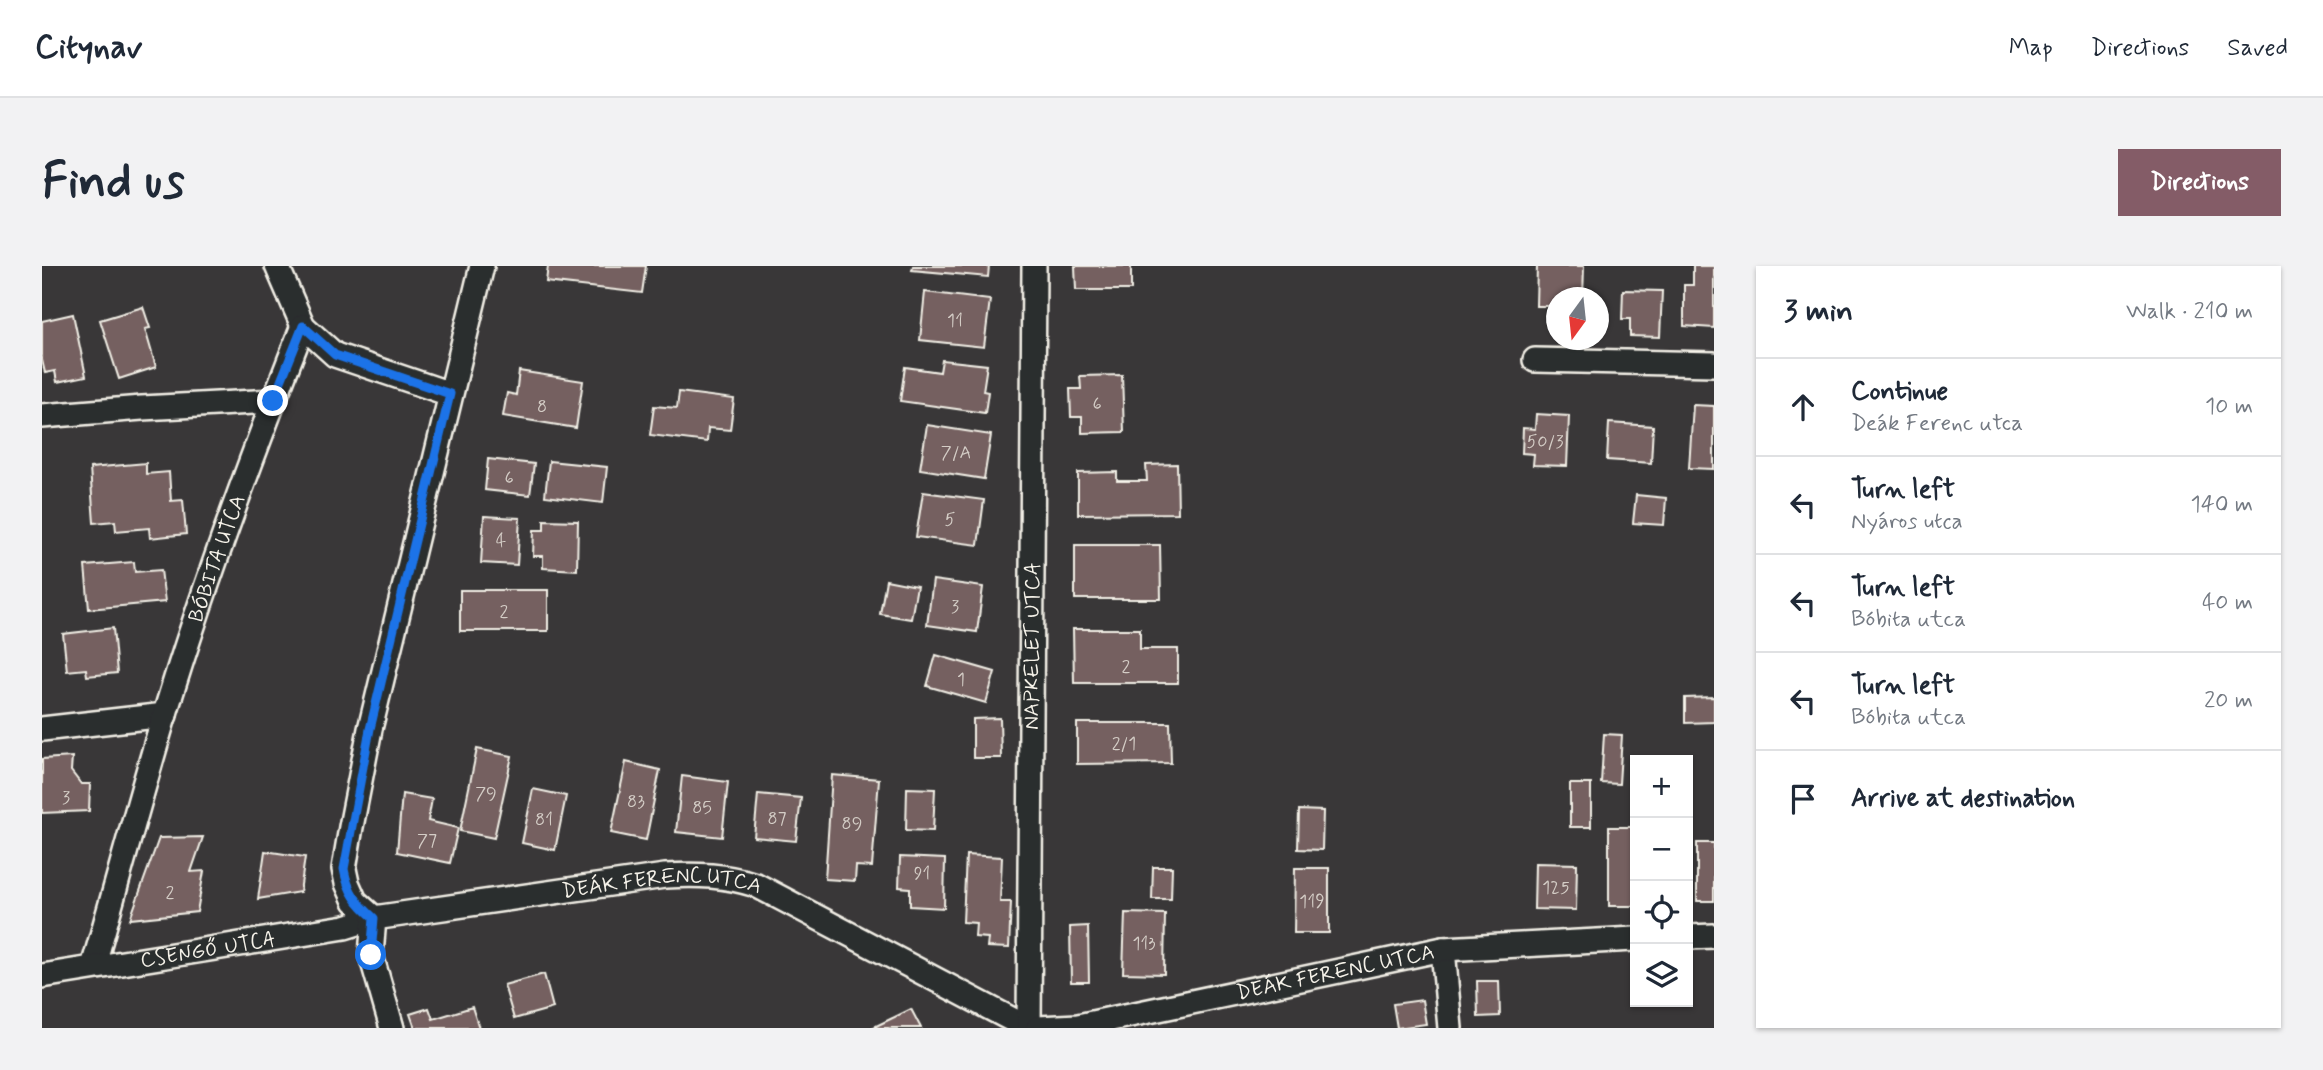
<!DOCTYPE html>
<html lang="en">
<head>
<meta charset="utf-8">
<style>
	body { margin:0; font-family:Mynerve,sans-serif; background:#f2f2f3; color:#1f2937 }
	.controls { position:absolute; right:21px; bottom:21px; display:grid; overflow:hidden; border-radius:0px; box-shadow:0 2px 5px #0004 }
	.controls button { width:63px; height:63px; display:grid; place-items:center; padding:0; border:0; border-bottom:2px solid #e0e1e3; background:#fff; color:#1f2937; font:35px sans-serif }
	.compass { position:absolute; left:1504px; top:21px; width:63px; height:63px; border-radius:50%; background:#fff; box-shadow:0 2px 5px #0004; rotate:195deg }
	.stop { position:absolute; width:21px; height:21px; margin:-16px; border:5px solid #1a73e8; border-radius:50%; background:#fff }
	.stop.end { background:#1a73e8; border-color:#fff; box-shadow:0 2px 7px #0008 }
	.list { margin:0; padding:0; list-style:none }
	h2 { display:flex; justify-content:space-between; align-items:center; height:91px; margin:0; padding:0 28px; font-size:30px }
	h2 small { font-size:23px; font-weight:400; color:#747a83 }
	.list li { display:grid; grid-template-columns:46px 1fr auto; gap:21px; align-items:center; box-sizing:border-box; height:98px; padding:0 28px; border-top:2px solid #e0e1e3 }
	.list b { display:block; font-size:26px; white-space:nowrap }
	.list p { margin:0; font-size:23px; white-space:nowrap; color:#747a83 }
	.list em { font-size:23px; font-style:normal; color:#747a83 }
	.icon { flex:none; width:38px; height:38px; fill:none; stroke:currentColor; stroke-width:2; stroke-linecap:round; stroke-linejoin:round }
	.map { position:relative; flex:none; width:1672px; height:762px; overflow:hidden; border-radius:0px }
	header { display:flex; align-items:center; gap:42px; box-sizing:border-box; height:98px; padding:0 35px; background:#fff; border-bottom:2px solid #e0e1e3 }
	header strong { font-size:33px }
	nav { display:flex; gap:38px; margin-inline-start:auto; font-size:24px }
	.intro { display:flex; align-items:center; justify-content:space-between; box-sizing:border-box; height:168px; padding:0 42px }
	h1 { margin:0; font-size:49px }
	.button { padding:18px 32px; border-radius:0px; background:#845c67; color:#fff; font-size:24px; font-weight:700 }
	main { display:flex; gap:42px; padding:0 42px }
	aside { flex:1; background:#fff; border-radius:0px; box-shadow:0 2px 5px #0004 }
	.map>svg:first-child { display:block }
	.building { fill:#746160; stroke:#f4f1e8; stroke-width:2 }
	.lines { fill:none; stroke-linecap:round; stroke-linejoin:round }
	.street-casing { stroke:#f4f1e8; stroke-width:28 }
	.street { stroke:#2a2d2e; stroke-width:23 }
	.route { stroke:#1a73e8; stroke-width:9 }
	.labels { text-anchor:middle; stroke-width:5; stroke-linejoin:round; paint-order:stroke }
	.number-label { font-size:18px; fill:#d4cdc6 }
	.street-label { font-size:21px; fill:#f4f1e8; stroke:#2a2d2e }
</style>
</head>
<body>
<header>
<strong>Citynav</strong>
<nav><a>Map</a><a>Directions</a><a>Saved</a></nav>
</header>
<div class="intro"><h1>Find us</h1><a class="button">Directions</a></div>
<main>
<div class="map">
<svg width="1672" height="762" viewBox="0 0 1672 762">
	<rect width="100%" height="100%" fill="#393738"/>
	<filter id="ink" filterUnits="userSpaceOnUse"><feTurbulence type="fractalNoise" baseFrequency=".0143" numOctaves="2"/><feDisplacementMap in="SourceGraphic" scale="14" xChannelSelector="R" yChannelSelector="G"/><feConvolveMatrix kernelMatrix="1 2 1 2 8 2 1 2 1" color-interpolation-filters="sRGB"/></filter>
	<g filter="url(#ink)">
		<path class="building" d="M506 0H604L600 27 504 16Z
			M871 0H947L946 11 870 4Z
			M1033 0H1089V24H1034Z
			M1495 0H1542L1541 32H1514V40H1494Z
			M1651 0H1672V62L1642 60V19H1651Z
			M1581 24 1620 25 1618 71 1588 70V53H1580Z
			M883 26 948 34 942 81 878 74Z
			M101 41 108 62 103 63 114 101 77 113 58 54Z
			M31 48 44 110 15 116 13 105 3 107 0 94V55Z
			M900 94 945 99 941 125 946 126 943 147 858 135 863 101 898 106Z
			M477 105 541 115 534 162 461 150 465 127 474 129Z
			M1080 109 1082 166 1040 167V151H1029L1028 123H1039L1038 110Z
			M637 126 692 133 688 164 666 162 665 176 608 169 612 140 635 142Z
			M1651 139 1672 140V203L1647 202Z
			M1494 148 1527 150 1525 200 1491 199 1492 188 1480 187 1481 162 1493 163Z
			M1567 157 1611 160 1609 197 1565 194Z
			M885 159 949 169 942 213 878 203Z
			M446 193 492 198 488 229 443 224Z
			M507 195 565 201 561 237 503 230Z
			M104 197V208L127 206 129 235 141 234 144 268 108 272 107 262 74 265 73 255 52 257 48 202Z
			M1135 198 1136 247 1036 248V207L1075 206V215H1105L1104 199Z
			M881 226 942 234 936 279 874 271Z
			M1594 229 1624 232 1622 259 1591 257Z
			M442 250 478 252 475 299 439 297Z
			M502 254 536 255 535 304 501 302V290H491L492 264H502Z
			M1033 279H1118L1119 333H1033Z
			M92 296 93 306 119 304 123 336 47 343 43 300Z
			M844 314 875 320 869 353 838 348Z
			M891 314 941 321 935 366 885 359Z
			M418 324H506V365H418Z
			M71 362 75 407 45 410 44 403 25 405 21 368Z
			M1031 363H1098V383H1136V417H1032Z
			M894 389 953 406 944 437 885 420Z
			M1672 431V456L1643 457V432Z
			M958 452 959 492H931V453Z
			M1035 457H1128L1129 497 1035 498Z
			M1562 468 1580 469 1577 518 1559 517Z
			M435 483 470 490 452 572 418 565Z
			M30 491 29 505 39 518H48L47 545 0 547V493Z
			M584 496 618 504 604 574 569 567Z
			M790 509 837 513 830 601 814 600 813 615 783 613Z
			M640 510 686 516 680 571 634 566Z
			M1528 518H1549V561H1528Z
			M865 522 893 523 891 565 864 564Z
			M491 523 524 530 513 584 480 577Z
			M360 528 390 533 386 555 416 562 408 597 355 586Z
			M716 528 759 532 754 575 712 571Z
			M1257 544 1281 545 1280 584 1256 583Z
			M1567 561H1593V640H1567Z
			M161 571 149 606 162 605 155 646 88 653 117 572Z
			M1655 577H1672V635H1655Z
			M223 585 263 591 258 626 216 633Z
			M924 589 960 591 958 636H969L967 682 945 681 946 672 933 671 934 657 921 656Z
			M858 591 903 593 902 642 868 640V622L857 621Z
			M1493 597 1535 598 1534 644 1492 643Z
			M1111 601H1130L1129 633H1110Z
			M1253 602H1287V667H1252Z
			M1083 647 1123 648 1122 708 1081 707Z
			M1046 660 1047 716H1029L1028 661Z
			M502 708 511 742 472 753 462 719Z
			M1435 715H1457L1458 750 1436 751Z
			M1380 734 1384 758 1355 762 1351 738Z
			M430 741 437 762H373L368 748 387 742 391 753Z
			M869 743 879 762H830Z"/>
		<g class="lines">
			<defs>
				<g id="street">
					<path d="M235 0 261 60 293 89 408 128"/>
					<path d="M1493 94 1672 98"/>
					<path d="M0 150 100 142 231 135"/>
					<path d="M0 463 123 449"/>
					<path d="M1646 671 1672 670"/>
					<path d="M1401 683 1408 762"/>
					<path id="s1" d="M51 701C75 618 97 534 122 451 162 319 210 189 261 60"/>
					<path id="s2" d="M0 710 303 661 332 652 313 635 305 617 302 603 309 561 328 463 440 0"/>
					<path id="s3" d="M350 762 329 689 332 652 623 610C656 608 683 609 714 619L986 762"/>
					<path id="s4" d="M987 762 992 0"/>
					<path id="s5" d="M996 762 1036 760 1401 683 1593 673"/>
				</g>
			</defs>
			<use href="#street" class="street-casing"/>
			<use href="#street" class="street"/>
		</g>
	</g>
	<g class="lines" filter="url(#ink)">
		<path class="route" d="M231 135 261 60 293 89 408 128 328 463 302 603C306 626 315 637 332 652L329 689"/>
	</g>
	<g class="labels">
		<g class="number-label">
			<text x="913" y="60">11</text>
			<text x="1055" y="143">6</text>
			<text x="500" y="146">8</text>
			<text x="1503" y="181">50/3</text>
			<text x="914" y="192">7/A</text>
			<text x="467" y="217">6</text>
			<text x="908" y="259">5</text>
			<text x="459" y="280">4</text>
			<text x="913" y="346">3</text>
			<text x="462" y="351">2</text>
			<text x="1084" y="406">2</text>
			<text x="919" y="419">1</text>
			<text x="1082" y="483">2/1</text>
			<text x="444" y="533">79</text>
			<text x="24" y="537">3</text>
			<text x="594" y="541">83</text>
			<text x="660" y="547">85</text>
			<text x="735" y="558">87</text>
			<text x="502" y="559">81</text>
			<text x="810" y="563">89</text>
			<text x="385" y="580">77</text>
			<text x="880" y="613">91</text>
			<text x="1514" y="627">125</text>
			<text x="128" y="632">2</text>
			<text x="1270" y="641">119</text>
			<text x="1102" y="683">113</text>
		</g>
		<g class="street-label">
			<text dy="7" stroke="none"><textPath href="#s1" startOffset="427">BÓBITA UTCA</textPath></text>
			<text dy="7" stroke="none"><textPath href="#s4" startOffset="382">NAPKELET UTCA</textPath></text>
			<text dy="7" stroke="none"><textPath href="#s3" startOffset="404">DEÁK FERENC UTCA</textPath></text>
			<text dy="7" stroke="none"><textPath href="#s2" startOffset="168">CSENGŐ UTCA</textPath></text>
			<text dy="7" stroke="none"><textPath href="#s5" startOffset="303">DEÁK FERENC UTCA</textPath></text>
		</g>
	</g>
</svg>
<div class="controls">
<button>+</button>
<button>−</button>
<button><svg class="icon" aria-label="locate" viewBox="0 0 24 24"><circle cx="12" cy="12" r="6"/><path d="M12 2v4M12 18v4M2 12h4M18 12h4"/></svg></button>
<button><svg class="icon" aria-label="layers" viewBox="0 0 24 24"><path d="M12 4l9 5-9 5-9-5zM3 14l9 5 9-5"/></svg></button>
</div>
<svg class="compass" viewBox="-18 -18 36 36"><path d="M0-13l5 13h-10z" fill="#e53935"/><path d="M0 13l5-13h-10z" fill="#747a83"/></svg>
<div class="stop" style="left:329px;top:689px"></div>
<div class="stop end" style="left:231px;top:135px"></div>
</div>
<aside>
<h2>3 min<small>Walk · 210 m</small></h2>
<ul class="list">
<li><svg class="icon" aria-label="ahead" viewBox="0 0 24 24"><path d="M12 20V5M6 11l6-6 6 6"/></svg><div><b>Continue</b><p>Deák Ferenc utca</p></div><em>10 m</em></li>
<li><svg class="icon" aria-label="left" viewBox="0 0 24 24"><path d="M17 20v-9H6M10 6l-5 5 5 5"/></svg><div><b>Turn left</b><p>Nyáros utca</p></div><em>140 m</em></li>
<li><svg class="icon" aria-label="left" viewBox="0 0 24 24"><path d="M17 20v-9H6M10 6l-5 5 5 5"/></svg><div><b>Turn left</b><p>Bóbita utca</p></div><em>40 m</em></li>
<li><svg class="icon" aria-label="left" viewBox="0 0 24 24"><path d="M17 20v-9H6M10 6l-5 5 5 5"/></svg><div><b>Turn left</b><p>Bóbita utca</p></div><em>20 m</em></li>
<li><svg class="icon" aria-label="arrive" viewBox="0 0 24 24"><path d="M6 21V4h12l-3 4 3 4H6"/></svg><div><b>Arrive at destination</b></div></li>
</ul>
</aside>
</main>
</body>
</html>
